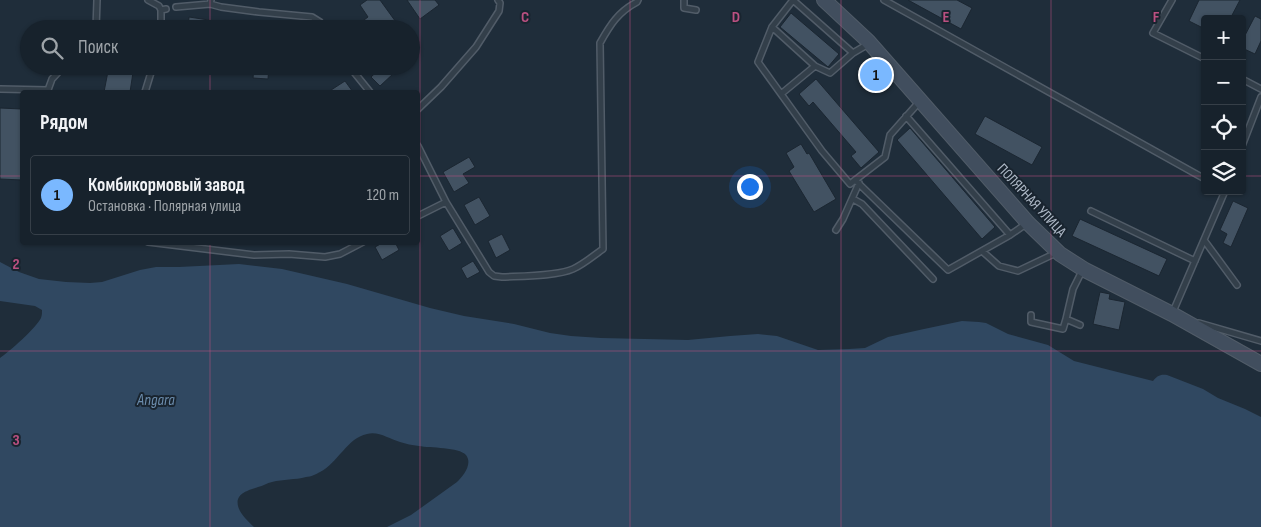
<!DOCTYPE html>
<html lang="ru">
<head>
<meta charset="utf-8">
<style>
	body { margin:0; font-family:"Sofia Sans Condensed",sans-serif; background:#242f38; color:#f1f3f6 }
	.controls { position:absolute; right:15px; top:15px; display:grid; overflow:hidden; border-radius:5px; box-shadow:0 1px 4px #0004 }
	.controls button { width:45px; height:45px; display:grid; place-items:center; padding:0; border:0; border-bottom:1px solid #363f48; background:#17222c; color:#f1f3f6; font:25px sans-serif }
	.you { position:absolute; left:749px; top:186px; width:18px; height:18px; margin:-12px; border:4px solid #fff; border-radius:50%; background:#1a73e8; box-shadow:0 0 0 8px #1a73e833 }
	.badge { display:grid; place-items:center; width:32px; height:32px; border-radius:50%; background:#7ab8ff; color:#111; font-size:16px; font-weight:700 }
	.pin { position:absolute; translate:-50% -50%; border:2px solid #fff; box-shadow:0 1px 5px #0006 }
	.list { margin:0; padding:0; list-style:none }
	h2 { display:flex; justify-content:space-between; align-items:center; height:65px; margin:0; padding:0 20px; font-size:21px }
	h2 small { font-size:16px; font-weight:400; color:#9ea4a9 }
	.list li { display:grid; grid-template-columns:32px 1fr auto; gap:15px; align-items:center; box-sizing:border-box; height:80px; margin:0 10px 10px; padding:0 10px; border:1px solid #363f48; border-radius:5px }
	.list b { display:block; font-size:19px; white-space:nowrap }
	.list p { margin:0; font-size:16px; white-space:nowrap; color:#9ea4a9 }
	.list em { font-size:16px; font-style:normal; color:#9ea4a9 }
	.icon { flex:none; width:28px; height:28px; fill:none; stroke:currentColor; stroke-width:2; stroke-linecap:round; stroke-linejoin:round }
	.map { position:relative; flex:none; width:1261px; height:527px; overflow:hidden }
	.search { position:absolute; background:#17222c; box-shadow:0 1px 4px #0004; left:20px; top:20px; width:400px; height:55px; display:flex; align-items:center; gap:12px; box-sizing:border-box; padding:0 18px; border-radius:28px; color:#9ea4a9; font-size:19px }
	.panel { position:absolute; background:#17222c; box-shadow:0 1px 4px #0004; left:20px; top:90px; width:400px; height:155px; border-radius:5px }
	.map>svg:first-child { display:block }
	.water { fill:#304861 }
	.building { fill:#425262; stroke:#1b2631 }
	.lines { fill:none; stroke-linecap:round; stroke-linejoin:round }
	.lane-casing { stroke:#515c68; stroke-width:8 }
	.secondary-casing { stroke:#515c68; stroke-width:16 }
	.lane { stroke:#333f4a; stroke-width:5 }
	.secondary { stroke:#414e5e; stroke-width:14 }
	.grid { fill:none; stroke:#bb5081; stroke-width:1; stroke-opacity:0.55 }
	.labels { text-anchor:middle; stroke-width:4; stroke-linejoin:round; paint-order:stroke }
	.street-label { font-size:15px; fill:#aeb9c7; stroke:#19242f }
	.water-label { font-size:16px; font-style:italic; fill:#6c8dad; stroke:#19242f }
	.grid-label { font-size:16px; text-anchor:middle; font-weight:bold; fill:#bb5081; stroke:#19242f; stroke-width:4; stroke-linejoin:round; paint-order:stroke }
</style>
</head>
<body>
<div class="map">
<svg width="1261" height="527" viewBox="0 0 1261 527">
	<rect width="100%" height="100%" fill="#1f2d3a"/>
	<path class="water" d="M0 262 19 272 39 279 66 282 90 283 102 282 140 270 156 267H179L239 264 282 269 347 284 430 308 464 316 514 324 550 333 571 336 601 338 688 340 730 336 758 334 777 336 818 350 849 349 865 348 888 337 924 329 962 321 979 322 986 323 1008 334 1048 345 1074 361 1153 381C1157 376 1160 374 1167 375L1203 389 1218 398 1245 409 1261 417V527H387L411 515 457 482C463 476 473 464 466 455 459 447 430 448 419 446 412 445 406 444 400 442 389 439 379 431 367 434 347 438 338 463 320 472 316 474 311 477 306 477 295 480 283 479 272 482 267 483 263 486 258 487 249 490 235 493 238 506 240 514 248 521 254 527H0V358C10 351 36 328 41 318 42 315 42 314 42 310L35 306 0 301Z"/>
	<path class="building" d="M367 0H380L401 29H365L360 23 368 17 360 5Z
		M407 0H435L439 5 420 19Z
		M908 0H957L972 8 961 29Z
		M1199 0H1240L1230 19H1205V29L1189 21Z
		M791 13 839 54 828 67 780 27Z
		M1255 16 1261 19V41L1255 54 1242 48V41Z
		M189 17 235 24 234 29H188Z
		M109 66H134L130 92H104Z
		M254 66H269L268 79 253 78Z
		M383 66H388L394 73 380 86 371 77Z
		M816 79 879 152 861 168 851 156 856 152 813 102 809 106 799 94Z
		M345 81 353 92H328Z
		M0 108 22 109V180L0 179Z
		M985 116 1042 147 1032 165 975 134Z
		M910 128 995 227 982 239 897 140Z
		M801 144 807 154 809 153 836 199 814 212 789 171 794 167 786 153Z
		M469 157 475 167 463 174 469 183 454 192 443 172Z
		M479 197 490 216 475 225 464 205Z
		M1233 201 1248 208 1231 247 1223 243 1227 234 1220 230Z
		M1080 219 1167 259 1159 276 1072 236Z
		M453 228 462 243 449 251 440 236Z
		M502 234 510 250 496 258 488 241Z
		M384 242H395L399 250 382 260 375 247Z
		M473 261 480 272 467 279 461 268Z
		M1100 292 1110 294 1109 299 1125 302 1119 330 1093 324Z"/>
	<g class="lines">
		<defs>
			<path id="lane" d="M148 0 159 6 161 10
				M684 0V8L696 10
				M793 0 772 27 758 62 822 151 850 184 885 157 890 135 920 101
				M793 0 853 53 870 43
				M884 0 1205 179
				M1172 0 1153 33 1205 59
				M210 4 221 7 259 12 312 17 320 22 324 29
				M176 7 210 4 211 0
				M772 27 815 66
				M96 29 97 0
				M161 29V10L166 9
				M349 66 370 92
				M1242 79 1261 89
				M0 89 48 90 52 79 64 66
				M145 92 153 66
				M781 94 815 66 830 73 853 53
				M418 109 441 87 476 47 499 11 500 3 498 0
				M906 116 1010 235
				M418 146 446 202 418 216
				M1242 146 1261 97
				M855 180 948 270 1010 235 1026 224
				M853 199 862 204 933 279
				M446 202 489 272 494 276 502 277C521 276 558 276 573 269 584 264 593 256 603 249L600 43C610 25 618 12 637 2L638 0
				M1091 211 1195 261
				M836 230 843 219 859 183
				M1204 240 1237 285
				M148 242 254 255 289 254 325 257 340 254 363 242
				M982 251 999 266 1018 271 1056 253
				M1172 314 1225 191
				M1031 315V322L1063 329 1066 319
				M1199 323 1261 341
				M1080 325 1066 319 1073 289 1083 269"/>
			<path id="secondary" d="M824 0 868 41 1028 223 1060 254 1085 270 1172 314 1261 364"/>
		</defs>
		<use href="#lane" class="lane-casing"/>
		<use href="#secondary" class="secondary-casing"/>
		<use href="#lane" class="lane"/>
		<use href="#secondary" class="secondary"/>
	</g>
	<path class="grid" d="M210 0V29M420 0V527M630 0V527M841 0V527M1051 0V527M210 66V92M0 176H22M418 176H1205M1242 176H1261M210 242V527M0 351H1261"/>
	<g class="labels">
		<g class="street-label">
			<text transform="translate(1032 200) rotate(47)" y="5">ПОЛЯРНАЯ УЛИЦА</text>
		</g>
		<g class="water-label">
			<text x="156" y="405">Angara</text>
		</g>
	</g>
	<g class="grid-label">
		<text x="525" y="22">C</text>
		<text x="736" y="22">D</text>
		<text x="946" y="22">E</text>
		<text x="1156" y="22">F</text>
		<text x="16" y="269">2</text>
		<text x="16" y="445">3</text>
	</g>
</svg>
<div class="controls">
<button>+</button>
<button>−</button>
<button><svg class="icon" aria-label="locate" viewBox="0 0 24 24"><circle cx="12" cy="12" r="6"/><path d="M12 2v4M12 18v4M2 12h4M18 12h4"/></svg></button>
<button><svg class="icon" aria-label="layers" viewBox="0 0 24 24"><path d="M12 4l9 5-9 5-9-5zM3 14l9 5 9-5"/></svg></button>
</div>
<div class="you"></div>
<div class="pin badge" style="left:876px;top:75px">1</div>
<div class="search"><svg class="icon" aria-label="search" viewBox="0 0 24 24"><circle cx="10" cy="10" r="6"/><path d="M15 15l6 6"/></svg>Поиск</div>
<section class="panel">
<h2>Рядом<small></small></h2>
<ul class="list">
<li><span class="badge">1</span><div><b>Комбикормовый завод</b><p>Остановка · Полярная улица</p></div><em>120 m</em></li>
</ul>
</section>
</div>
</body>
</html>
